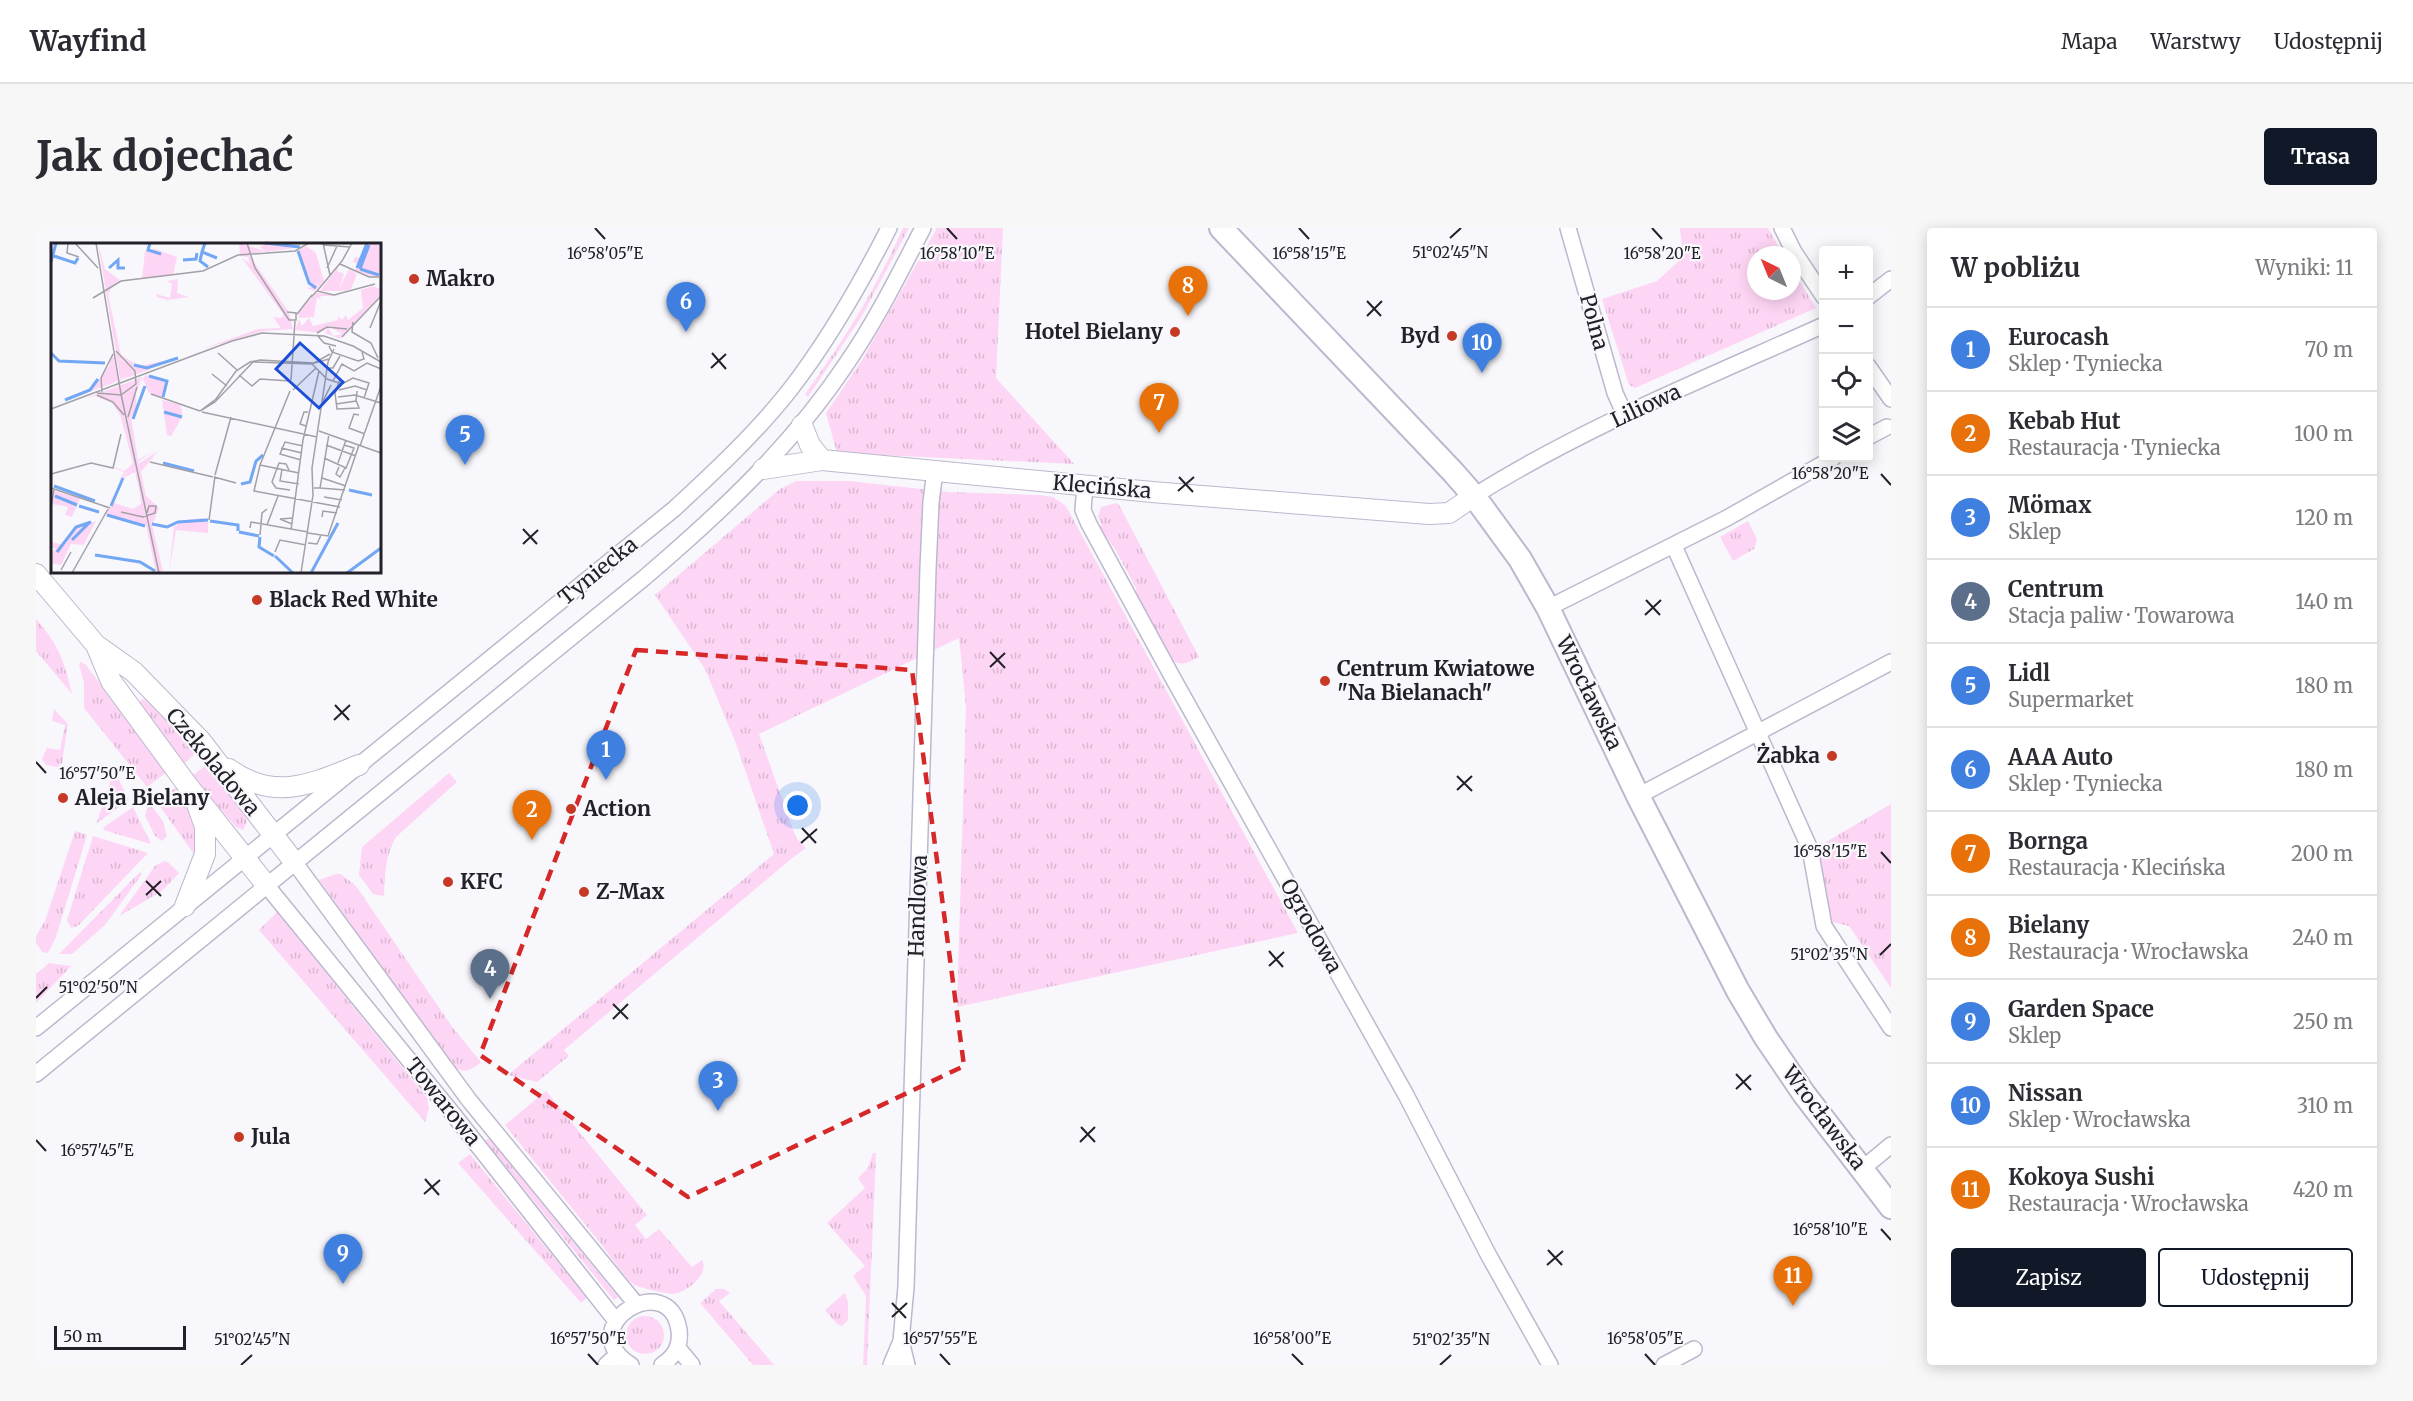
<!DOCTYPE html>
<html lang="pl">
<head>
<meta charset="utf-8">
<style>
	body { margin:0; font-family:Merriweather,serif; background:#f7f7f7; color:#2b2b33 }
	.controls { position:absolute; right:18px; top:18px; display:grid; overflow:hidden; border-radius:6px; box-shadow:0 3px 15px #0003 }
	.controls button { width:54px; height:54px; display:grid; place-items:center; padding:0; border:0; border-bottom:2px solid #e1e1e2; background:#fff; color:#2b2b33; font:30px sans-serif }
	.compass { position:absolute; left:1711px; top:18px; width:54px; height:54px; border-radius:50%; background:#fff; box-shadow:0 3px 15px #0003; rotate:317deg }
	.scale { position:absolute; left:18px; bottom:15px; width:132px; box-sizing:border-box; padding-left:6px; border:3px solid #222128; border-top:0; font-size:16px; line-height:21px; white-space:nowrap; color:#222128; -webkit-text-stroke:4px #f8f7fc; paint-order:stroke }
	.you { position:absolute; left:762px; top:578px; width:21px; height:21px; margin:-15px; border:4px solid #fff; border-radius:50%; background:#1a73e8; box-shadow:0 0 0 9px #1a73e833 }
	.badge { display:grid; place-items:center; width:39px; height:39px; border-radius:50%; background:#111827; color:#fff; font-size:20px; font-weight:700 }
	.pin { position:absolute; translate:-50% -50px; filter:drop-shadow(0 2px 3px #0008) }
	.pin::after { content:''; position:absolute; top:32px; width:21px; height:18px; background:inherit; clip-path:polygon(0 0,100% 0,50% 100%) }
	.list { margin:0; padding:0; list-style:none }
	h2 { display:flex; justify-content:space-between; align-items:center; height:78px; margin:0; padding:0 24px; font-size:26px }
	h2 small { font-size:20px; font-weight:400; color:#7c7c81 }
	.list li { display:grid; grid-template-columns:39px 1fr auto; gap:18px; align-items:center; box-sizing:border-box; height:84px; padding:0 24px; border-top:2px solid #e1e1e2 }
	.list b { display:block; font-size:22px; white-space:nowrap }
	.list p { margin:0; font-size:20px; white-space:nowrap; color:#7c7c81 }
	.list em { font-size:20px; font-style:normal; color:#7c7c81 }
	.actions { display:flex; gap:12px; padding:18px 24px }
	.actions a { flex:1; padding:14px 0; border:2px solid #111827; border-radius:6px; text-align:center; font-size:21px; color:#111827 }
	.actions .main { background:#111827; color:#fff }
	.icon { flex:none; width:33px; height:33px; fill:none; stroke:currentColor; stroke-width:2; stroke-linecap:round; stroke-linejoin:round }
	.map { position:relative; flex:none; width:1855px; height:1137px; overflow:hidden; border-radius:6px }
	header { display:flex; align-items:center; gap:36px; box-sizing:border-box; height:84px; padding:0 30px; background:#fff; border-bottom:2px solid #e1e1e2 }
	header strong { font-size:28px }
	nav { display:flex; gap:33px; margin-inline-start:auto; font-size:21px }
	.intro { display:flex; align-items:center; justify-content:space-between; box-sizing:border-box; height:144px; padding:0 36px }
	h1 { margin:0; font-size:42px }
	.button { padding:15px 27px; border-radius:6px; background:#111827; color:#fff; font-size:21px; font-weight:700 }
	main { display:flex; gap:36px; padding:0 36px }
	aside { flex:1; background:#fff; border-radius:6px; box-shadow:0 3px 15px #0003 }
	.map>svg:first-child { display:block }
	.grass { fill:url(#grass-tufts) }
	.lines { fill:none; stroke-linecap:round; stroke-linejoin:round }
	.minor-casing { stroke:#bdb8cd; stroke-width:18 }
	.tertiary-casing { stroke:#bdb8cd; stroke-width:22 }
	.secondary-casing { stroke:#bdb8cd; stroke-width:26 }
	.minor { stroke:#fff; stroke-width:15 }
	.tertiary { stroke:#fff; stroke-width:20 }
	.secondary { stroke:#fff; stroke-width:22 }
	.marked { fill:none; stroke:#d62828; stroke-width:4.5; stroke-dasharray:12 8; stroke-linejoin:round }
	.ticks { fill:none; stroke:#222128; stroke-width:2 }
	.poi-dot { fill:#c63a25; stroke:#f8f7fc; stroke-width:2 }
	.labels { text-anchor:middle; stroke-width:4.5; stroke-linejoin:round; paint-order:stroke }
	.poi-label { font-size:21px; font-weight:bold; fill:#222128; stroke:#f8f7fc; text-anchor:start }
	.street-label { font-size:21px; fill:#222128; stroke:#f8f7fc }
	.inset-river { fill:none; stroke:#72a7f4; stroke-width:3 }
	.inset-road { fill:none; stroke:#a2a1a7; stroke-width:1.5 }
	.view { fill:#1d4ed8; fill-opacity:0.15; stroke:#1d4ed8; stroke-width:3 }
	.inset-edge { fill:none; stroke:#222128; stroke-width:3 }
	.ticks-label { font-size:15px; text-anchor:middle; fill:#222128; stroke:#f8f7fc; stroke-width:4.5; stroke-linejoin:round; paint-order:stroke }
</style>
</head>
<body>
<header>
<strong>Wayfind</strong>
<nav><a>Mapa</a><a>Warstwy</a><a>Udostępnij</a></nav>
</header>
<div class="intro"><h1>Jak dojechać</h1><a class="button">Trasa</a></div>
<main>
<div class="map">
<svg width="1855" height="1137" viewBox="0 0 1855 1137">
	<defs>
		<pattern id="grass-tufts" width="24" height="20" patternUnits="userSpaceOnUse" patternTransform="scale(1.5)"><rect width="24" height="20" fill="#fed6f5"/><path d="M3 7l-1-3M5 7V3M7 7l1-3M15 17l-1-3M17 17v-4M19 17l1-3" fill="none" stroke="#d9b7d2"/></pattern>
	</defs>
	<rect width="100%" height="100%" fill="#f8f7fc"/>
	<path class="grass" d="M867 0H873L826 88 772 169 769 166C807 114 841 59 867 0Z
		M901 0H967L960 150 1038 236 801 225 790 185 826 132Z
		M1644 0H1732L1747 27H1720V63H1756V41L1780 80 1599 160 1593 157 1566 71 1621 53 1647 29Z
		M760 253H813L913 264 1004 267 1017 269 1030 278 1262 705 921 779 930 479 923 410 723 506 760 610 770 620 755 631 528 822 533 828 501 854 472 847 738 626 699 513 669 441 619 367 744 261Z
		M1080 275 1083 277 1163 429C1152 435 1145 439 1134 431L1097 364 1101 362 1079 321 1063 299 1066 297 1062 289 1065 279Z
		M1712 293 1721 311 1718 321 1697 333 1684 309Z
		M0 391C23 417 28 432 36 466L0 423Z
		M45 434 50 437 131 544 111 559 48 480V455L43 436Z
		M107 471 110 472 161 524 150 534 146 535 104 477V473Z
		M18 481 32 496 26 535 21 539 10 537 6 531 11 520 24 522 29 497 16 493Z
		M171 536 208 584 211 595 207 602 200 599 156 548Z
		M78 542 93 572 61 595V594Z
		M413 545 421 554 360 609C349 628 349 647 348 668L337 666 323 647 326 619Z
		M141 559C153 581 163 601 158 626L120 573Z
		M1855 576V760L1813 698 1795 694 1785 638 1778 621Z
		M115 577 127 593 131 608 126 613 119 608 109 588 111 581Z
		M97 579 115 616 67 602 68 599Z
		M39 603 51 607 20 709 12 725 6 724 0 715V708L9 693Z
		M57 608 112 625 42 698 35 700 31 692Z
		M128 633 132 634 143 645 126 663 83 688 119 638Z
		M104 644 106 646 69 697 36 726H23Z
		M300 646H305L320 658 417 800 445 834C436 842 426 847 416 837L283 652Z
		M241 684 391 870 393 880 389 894 223 702Z
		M13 735 35 738 0 775V746Z
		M510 863 611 987 599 997 610 1011 623 1001 656 1039 666 1032C674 1046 651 1064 638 1066 631 1066 603 1060 597 1056 587 1048 571 1023 562 1012 531 974 500 936 469 897Z
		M453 910 582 1069 578 1072 449 913Z
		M837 925H840L831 1137H827L830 1068 817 1048 829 1038 791 995 829 960 822 950 832 940Z
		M434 926 551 1070 545 1075 422 935Z
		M680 1061H688L694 1065 683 1073 738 1137H717L664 1075Z
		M809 1065 812 1074V1092L806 1098 801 1096 789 1082Z
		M590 1107a19 19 0 1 1 38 0a19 19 0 1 1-38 0Z"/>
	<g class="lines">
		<defs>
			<path id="minor" d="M1532 0 1579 165 1589 187
				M1746 0 1758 24 1788 69
				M1832 69 1855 51
				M1832 138 1855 171
				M1832 209 1851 199
				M1049 258 1047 282 1053 296 1138 452 1370 867 1453 1028 1514 1137
				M1438 268C1548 199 1670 150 1788 97
				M1638 318 1774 621 1788 698 1855 800
				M1512 380 1691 290 1797 230
				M1602 568 1855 434
				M259 635 433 872 600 1076
				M231 658 417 886 580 1093
				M0 800 638 281C678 244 719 206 753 163 792 113 824 57 853 0
				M0 846 608 350C684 285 755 219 811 135 840 93 863 46 887 0
				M1826 941 1855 917
				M865 1113 871 1137
				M642 1120 656 1137
				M570 1137 582 1126
				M595 1137C534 1099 633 1038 643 1102 645 1118 639 1128 626 1137
				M855 1137 865 1113 870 1059 892 341 895 274 899 243
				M1628 1137 1658 1121"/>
			<path id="tertiary" d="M766 197 774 217 786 232
				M727 241 786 232 1116 264 1393 286 1413 285 1438 268
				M0 346 60 417 98 444 165 513 259 635
				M60 417 75 453 152 558 231 658
				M193 541C238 574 276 556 323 537
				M149 678 169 626V599L161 576"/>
			<path id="secondary" d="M1185 0 1417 244 1438 268 1484 331 1512 380 1602 568 1702 763 1730 810 1768 866 1855 979"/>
		</defs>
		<use href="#minor" class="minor-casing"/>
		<use href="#tertiary" class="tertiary-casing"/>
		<use href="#secondary" class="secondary-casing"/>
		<use href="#minor" class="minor"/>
		<use href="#tertiary" class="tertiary"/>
		<use href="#secondary" class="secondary"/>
	</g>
	<path class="marked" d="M600 422 876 442 928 838 652 969 444 827Z"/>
	<path class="ticks" d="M559 0 569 11M911 0 921 11M1263 0 1273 11M1616 0 1626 11M1414 10 1425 0M1331 73 1345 88M1331 88 1346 73M676 125 690 141M675 140 690 126M1845 246 1855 257M1143 249 1157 264M1142 263 1158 249M487 301 501 316M487 316 502 302M1610 372 1624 387M1609 387 1625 372M954 424 969 440M954 439 969 425M299 477 313 492M298 492 314 477M0 534 10 545M1421 548 1436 563M1421 562 1436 548M766 600 780 615M765 615 781 601M1845 624 1855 635M110 653 125 668M110 667 125 653M1233 723 1247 739M1844 727 1855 716M1233 738 1248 724M0 770 11 759M577 776 592 791M577 791 592 776M1700 846 1715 862M1700 861 1715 847M1045 899 1059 914M0 912 10 923M1044 914 1059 899M389 951 403 967M388 966 404 952M1845 1001 1855 1012M1512 1022 1526 1037M1511 1037 1527 1023M856 1075 870 1090M856 1089 871 1075M552 1126 562 1137M904 1126 914 1137M1256 1126 1267 1137M1609 1126 1619 1137M205 1137 216 1127M1404 1137 1415 1127"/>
	<g class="poi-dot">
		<circle cx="378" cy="51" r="6"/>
		<circle cx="1139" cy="104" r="6"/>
		<circle cx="1416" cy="108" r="6"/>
		<circle cx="221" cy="372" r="6"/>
		<circle cx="1289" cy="453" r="6"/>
		<circle cx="1796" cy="528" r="6"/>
		<circle cx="27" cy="570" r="6"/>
		<circle cx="535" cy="581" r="6"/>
		<circle cx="412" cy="654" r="6"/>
		<circle cx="548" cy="664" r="6"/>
		<circle cx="203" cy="909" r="6"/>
	</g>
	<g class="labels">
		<g class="poi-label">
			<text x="390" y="58">Makro</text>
			<text x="1127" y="111" text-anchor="end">Hotel Bielany</text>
			<text x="1404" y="115" text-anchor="end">Byd</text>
			<text x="233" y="379">Black Red White</text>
			<text x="1301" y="448">Centrum Kwiatowe<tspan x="1301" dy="24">"Na Bielanach"</tspan></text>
			<text x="1784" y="535" text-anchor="end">Żabka</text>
			<text x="39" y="577">Aleja Bielany</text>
			<text x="547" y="588">Action</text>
			<text x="424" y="661">KFC</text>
			<text x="560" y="671">Z-Max</text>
			<text x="215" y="916">Jula</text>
		</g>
		<g class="street-label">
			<text transform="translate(1558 94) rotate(75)" y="7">Polna</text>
			<text transform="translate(1610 178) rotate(-25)" y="7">Liliowa</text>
			<text transform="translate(1066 259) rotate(5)" y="7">Klecińska</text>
			<text transform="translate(562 343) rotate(-39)" y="7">Tyniecka</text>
			<text transform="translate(1553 465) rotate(64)" y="7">Wrocławska</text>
			<text transform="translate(177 534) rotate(50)" y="7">Czekoladowa</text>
			<text transform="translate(882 678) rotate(-88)" y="7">Handlowa</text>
			<text transform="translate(1275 698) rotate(61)" y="7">Ogrodowa</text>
			<text transform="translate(407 874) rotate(51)" y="7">Towarowa</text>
			<text transform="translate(1788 890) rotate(53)" y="7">Wrocławska</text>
		</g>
	</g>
	<g transform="translate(15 15)">
		<rect width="330" height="330" fill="#f8f7fc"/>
		<path d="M47 0 54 26 69 37 55 47 61 44 57 51 70 112 88 123 118 117 96 127 121 118 22 155 40 148 58 123 62 110 67 137 60 140 79 133 69 136 64 107 72 118 81 123 70 115 64 104ZM188 0 214 8 198 12 238 69 242 86 213 88 151 106 207 86 230 85 222 74 231 75 232 71 191 15 199 21 197 14 189 13ZM314 0H330V29L324 35 304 28 307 21 302 19 304 14 310 15ZM255 3 265 10 273 38 264 48 255 45 262 44 257 39 247 8ZM287 24 286 28 293 31 288 45 298 26 289 46 292 48H269ZM127 36 126 50 138 54 117 57 106 54 105 51 119 55 121 41 116 38ZM322 43 330 46V52L289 96 274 90 277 84 282 93 291 91 278 83 268 90 244 87 248 76 251 83 258 75 262 83 287 77V73L291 77 295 72 297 77 312 65 310 47ZM265 50 290 53H269L270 57 266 54 263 74 248 75 247 70ZM95 132 115 138 111 154 98 150 92 136 85 149 86 166 80 174 87 217 103 208 87 219V221L107 208 90 229 95 253 108 265 102 280 117 283 128 278 151 275 157 276 124 281 125 287 118 330 123 283 117 285 101 282 112 328 105 330 95 282 54 271 60 264 59 262 60 257 64 247 60 259 82 266 90 261 89 251 84 229 69 237 83 223 68 237 73 229 63 225V224L74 228 82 220 69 172 61 160 44 153 33 156 91 134 86 146 92 135Z" fill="#fed6f5"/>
		<path d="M104 6 126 14 122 32 91 36 94 8ZM111 157 129 162 131 167V174L120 193 116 192ZM3 248 29 255 21 274 14 272 17 264 2 261ZM152 276 157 278V290L124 287 127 279ZM45 278 33 302 20 301 10 322 0 320V309L6 305H0V299L14 302 26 284Z" fill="#fed6f5"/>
		<path d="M214 0 251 4 215 9 209 4ZM298 26 306 31 300 46 292 48 289 46Z" fill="#fed6f5"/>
		<path class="inset-river" d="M99 0 97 7 110 11M154 0 151 9 166 15M214 0 249 4M247 8 258 40 265 45M151 9 149 18 157 24M3 13 24 20 27 15M132 17 145 16 146 10M0 19 5 0M58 25 67 17V25H74M306 25 316 0M309 26 318 2M309 26 328 32M0 110 8 118 54 120M83 122 96 125 127 115M98 133 116 138 112 154M14 157 39 147 47 136M113 169 131 174M82 176 94 143M112 220 143 228M190 241 199 239 205 218 212 212M3 243 44 258M298 247 321 252M4 253 26 262M28 263 48 269M60 263 72 235M56 272 94 283M159 278 187 282V288M101 281 116 284 127 279 157 277M188 289 208 293M209 294 208 304 223 313M21 297 39 279M6 309 25 284 40 279M44 312 89 319 104 328M224 313 242 330M260 330 287 280M296 330 330 305"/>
		<path class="inset-road" d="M24 0 47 25M45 0 70 151 108 330M196 0 204 25 238 77H245V70L236 69M272 0 279 32M17 1 16 10 28 14M273 2 299 4M289 21 318 34H328M276 25 286 3M266 48 291 18 301 0M260 54 266 48 283 52 324 41M42 55 70 38 152 28 187 12 244 8 258 0M246 71 261 52M302 79 301 89 320 100 327 115M319 85 330 58M266 90 276 84 296 86M266 92 273 100 285 103M291 94 330 53M278 103 281 109 307 118 313 116 311 109M167 110 186 127M278 116 260 121 202 119 164 159 149 168 165 156 185 128 199 119 209 117 263 120 279 111M261 121 276 136 291 141 302 135 318 140 313 155M276 125H282L289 113M161 131 176 143M188 132 201 143 209 136 239 138M289 136 284 150 286 166 308 165 305 157M240 137 244 78M282 138 291 121 303 128 316 120 330 126M242 147 265 125M288 147 304 143 316 147M239 148 209 222 203 248 289 264M51 149 50 135 62 111M46 150 70 152 85 141 84 128 65 108M100 151 149 168M46 152 62 159 73 172M287 154 304 152 330 160M271 160 280 142M285 161 305 158 306 148M0 166 181 98 211 90 273 93 302 103 330 119M151 169 266 194M308 172 303 171 298 185 314 191M77 174 86 144M255 183 249 181 253 169H257M268 188 330 210M275 202 305 213M309 203 330 143M230 205 251 210M273 215 295 225 303 205 293 202M250 217 229 211 234 199 252 203M99 219 162 234M287 220 295 197M209 222 248 230M288 224 285 231 289 234 294 225M231 226 229 238 248 241M238 227 235 221 228 220 221 239 225 245 239 247M0 231 40 220 62 225 70 191M164 232 180 174M163 234 185 240M271 235 295 243M0 245 59 265M263 245H269L278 191M269 245 294 247M273 254 291 257M0 265 3 246M70 269 92 274 104 270 105 263H98L96 270M271 274 272 268 286 270M158 277 164 233M241 281 229 276 242 275M216 282 227 253M199 285 200 279 257 289M240 287 252 197 268 128M257 290 277 293 308 202M209 292 211 270 216 266M257 300 266 301 270 292M224 309 229 297 255 302M10 327 20 309M21 330 57 266M250 330 262 252 261 225 277 119 283 106"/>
		<path class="view" d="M249 100 292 139 268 165 225 126Z"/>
		<rect width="330" height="330" class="inset-edge"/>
	</g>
	<g class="ticks-label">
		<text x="1414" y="30">51°02'45"N</text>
		<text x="569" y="31">16°58'05"E</text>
		<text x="921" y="31">16°58'10"E</text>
		<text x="1273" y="31">16°58'15"E</text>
		<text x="1626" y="31">16°58'20"E</text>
		<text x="1794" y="251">16°58'20"E</text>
		<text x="61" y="551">16°57'50"E</text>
		<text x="1794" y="629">16°58'15"E</text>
		<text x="1793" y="732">51°02'35"N</text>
		<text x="62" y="765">51°02'50"N</text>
		<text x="61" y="928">16°57'45"E</text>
		<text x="1794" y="1007">16°58'10"E</text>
		<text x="552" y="1116">16°57'50"E</text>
		<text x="904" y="1116">16°57'55"E</text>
		<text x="1256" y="1116">16°58'00"E</text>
		<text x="1609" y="1116">16°58'05"E</text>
		<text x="216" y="1117">51°02'45"N</text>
		<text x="1415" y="1117">51°02'35"N</text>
	</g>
</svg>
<div class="controls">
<button>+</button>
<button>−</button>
<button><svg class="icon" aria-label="locate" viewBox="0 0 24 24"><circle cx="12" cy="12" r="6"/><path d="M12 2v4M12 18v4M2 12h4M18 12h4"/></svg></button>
<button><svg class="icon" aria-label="layers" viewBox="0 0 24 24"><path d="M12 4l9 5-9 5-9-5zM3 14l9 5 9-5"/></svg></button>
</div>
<svg class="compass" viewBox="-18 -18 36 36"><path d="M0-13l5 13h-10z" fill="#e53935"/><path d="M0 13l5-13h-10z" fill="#7c7c81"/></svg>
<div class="scale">50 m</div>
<div class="you"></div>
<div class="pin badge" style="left:570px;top:552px;background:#3f7fe0">1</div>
<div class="pin badge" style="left:496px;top:612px;background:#e8710a">2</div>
<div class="pin badge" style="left:682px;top:883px;background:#3f7fe0">3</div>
<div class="pin badge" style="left:454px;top:771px;background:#5c6f8a">4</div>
<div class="pin badge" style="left:429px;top:237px;background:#3f7fe0">5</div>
<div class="pin badge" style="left:650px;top:104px;background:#3f7fe0">6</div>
<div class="pin badge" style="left:1123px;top:205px;background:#e8710a">7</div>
<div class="pin badge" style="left:1152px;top:88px;background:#e8710a">8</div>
<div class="pin badge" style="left:307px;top:1056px;background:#3f7fe0">9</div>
<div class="pin badge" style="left:1446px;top:145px;background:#3f7fe0">10</div>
<div class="pin badge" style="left:1757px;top:1078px;background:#e8710a">11</div>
</div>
<aside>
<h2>W pobliżu<small>Wyniki: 11</small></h2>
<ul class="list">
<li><span class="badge" style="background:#3f7fe0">1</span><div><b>Eurocash</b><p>Sklep · Tyniecka</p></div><em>70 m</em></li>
<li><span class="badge" style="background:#e8710a">2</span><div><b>Kebab Hut</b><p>Restauracja · Tyniecka</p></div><em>100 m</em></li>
<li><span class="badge" style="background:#3f7fe0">3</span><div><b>Mömax</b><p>Sklep</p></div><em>120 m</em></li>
<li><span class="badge" style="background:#5c6f8a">4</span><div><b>Centrum</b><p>Stacja paliw · Towarowa</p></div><em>140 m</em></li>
<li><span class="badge" style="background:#3f7fe0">5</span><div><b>Lidl</b><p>Supermarket</p></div><em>180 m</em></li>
<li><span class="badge" style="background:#3f7fe0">6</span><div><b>AAA Auto</b><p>Sklep · Tyniecka</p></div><em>180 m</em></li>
<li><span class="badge" style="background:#e8710a">7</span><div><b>Bornga</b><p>Restauracja · Klecińska</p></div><em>200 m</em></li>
<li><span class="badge" style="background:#e8710a">8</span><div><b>Bielany</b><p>Restauracja · Wrocławska</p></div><em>240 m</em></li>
<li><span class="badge" style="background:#3f7fe0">9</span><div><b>Garden Space</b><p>Sklep</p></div><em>250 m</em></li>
<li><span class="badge" style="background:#3f7fe0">10</span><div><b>Nissan</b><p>Sklep · Wrocławska</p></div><em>310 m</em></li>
<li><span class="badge" style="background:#e8710a">11</span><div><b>Kokoya Sushi</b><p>Restauracja · Wrocławska</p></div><em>420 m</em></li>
</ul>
<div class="actions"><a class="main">Zapisz</a><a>Udostępnij</a></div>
</aside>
</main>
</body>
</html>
